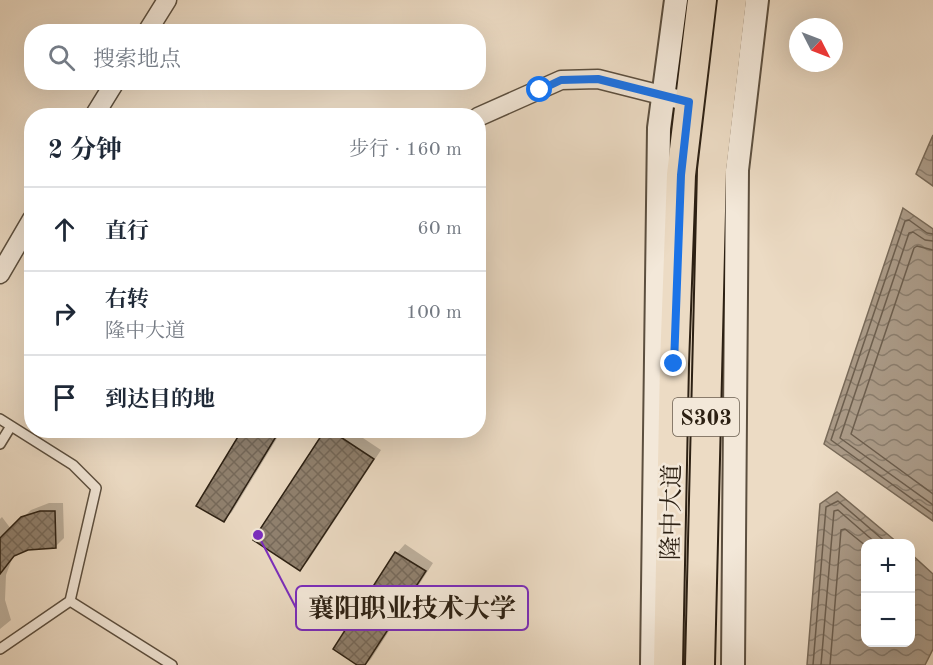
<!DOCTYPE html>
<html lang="zh">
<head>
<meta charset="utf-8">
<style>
	body { margin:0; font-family:"Old Standard TT","Noto Serif SC",serif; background:#f2f2f3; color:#1f2937 }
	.controls { position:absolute; right:18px; bottom:18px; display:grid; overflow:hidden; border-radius:12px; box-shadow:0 6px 24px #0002 }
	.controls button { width:54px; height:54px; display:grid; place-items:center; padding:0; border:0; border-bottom:2px solid #e0e1e3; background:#fff; color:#1f2937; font:30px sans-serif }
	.compass { position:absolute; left:789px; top:18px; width:54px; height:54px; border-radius:50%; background:#fff; box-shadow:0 6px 24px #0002; rotate:132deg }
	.stop { position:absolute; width:18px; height:18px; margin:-14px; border:4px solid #1a73e8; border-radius:50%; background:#fff }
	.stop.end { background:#1a73e8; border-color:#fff; box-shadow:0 2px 6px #0008 }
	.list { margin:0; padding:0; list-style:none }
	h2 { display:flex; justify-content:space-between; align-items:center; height:78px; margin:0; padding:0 24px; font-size:26px }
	h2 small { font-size:20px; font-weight:400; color:#747a83 }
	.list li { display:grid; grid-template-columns:39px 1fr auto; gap:18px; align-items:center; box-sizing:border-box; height:84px; padding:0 24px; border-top:2px solid #e0e1e3 }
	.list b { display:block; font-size:22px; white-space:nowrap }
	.list p { margin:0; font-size:20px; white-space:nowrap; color:#747a83 }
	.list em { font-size:20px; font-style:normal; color:#747a83 }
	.icon { flex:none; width:33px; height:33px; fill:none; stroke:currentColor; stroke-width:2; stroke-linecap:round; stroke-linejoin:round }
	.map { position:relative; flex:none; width:933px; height:665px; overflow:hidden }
	.search { position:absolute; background:#fff; box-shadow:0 6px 24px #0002; left:24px; top:24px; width:462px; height:66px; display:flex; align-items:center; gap:15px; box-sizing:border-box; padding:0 21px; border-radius:24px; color:#747a83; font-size:22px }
	.panel { position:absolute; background:#fff; box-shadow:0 6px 24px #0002; left:24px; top:108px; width:462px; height:330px; border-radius:24px }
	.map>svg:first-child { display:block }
	.water { fill:url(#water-waves); stroke:#786a59; stroke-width:1.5 }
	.shadow { fill:#0003 }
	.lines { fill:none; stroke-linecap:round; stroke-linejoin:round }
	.shore { stroke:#6c5e4e; stroke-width:1.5 }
	.building { fill:url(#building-cross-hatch); stroke:#2c2013; stroke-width:1.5 }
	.service-casing { stroke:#5c4f3f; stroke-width:12 }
	.minor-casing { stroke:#5c4f3f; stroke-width:21 }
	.tertiary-casing { stroke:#5c4f3f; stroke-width:26 }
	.primary-casing { stroke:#2c2013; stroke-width:32 }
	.service { stroke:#f3e8d9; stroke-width:9 }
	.minor { stroke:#f3e8d9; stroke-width:18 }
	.tertiary { stroke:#f3e8d9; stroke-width:22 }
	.primary { stroke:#ecdbc4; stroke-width:28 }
	.route { stroke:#1a73e8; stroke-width:8 }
	.labels { text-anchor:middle; stroke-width:5; stroke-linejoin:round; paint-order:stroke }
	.shield { fill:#f3e8d9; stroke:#685c4e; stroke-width:1.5 }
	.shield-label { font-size:22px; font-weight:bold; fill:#2c2013 }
	.street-label { font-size:24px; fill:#2c2013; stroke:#f3e8d9 }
	.leader { fill:none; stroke:#7b2cbf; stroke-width:2 }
	.callout-dot { fill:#7b2cbf; stroke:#f3e8d9; stroke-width:2 }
	.callout { fill:#f3e8d9; stroke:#7b2cbf; stroke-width:2 }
	.callout-label { font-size:26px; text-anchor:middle; font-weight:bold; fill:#2c2013 }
</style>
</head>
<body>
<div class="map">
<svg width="933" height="665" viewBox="0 0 933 665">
	<defs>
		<pattern id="water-waves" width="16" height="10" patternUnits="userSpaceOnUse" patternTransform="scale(1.5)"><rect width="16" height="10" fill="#ab9b88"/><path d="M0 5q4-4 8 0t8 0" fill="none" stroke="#8b7e6e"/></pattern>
		<pattern id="building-cross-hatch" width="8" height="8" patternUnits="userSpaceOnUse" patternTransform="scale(1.5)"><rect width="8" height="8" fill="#90816f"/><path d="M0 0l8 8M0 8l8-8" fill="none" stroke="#76695a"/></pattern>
	</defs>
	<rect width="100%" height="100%" fill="#ecdbc4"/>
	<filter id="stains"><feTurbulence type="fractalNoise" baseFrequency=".00333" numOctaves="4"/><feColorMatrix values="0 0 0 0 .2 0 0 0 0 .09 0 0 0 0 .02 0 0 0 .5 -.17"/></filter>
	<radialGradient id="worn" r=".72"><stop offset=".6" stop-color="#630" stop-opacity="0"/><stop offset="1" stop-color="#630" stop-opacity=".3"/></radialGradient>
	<path class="water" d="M933 135V186L916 174Z
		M903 208 933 229V521L824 444Z
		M837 492 898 543 866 544V642H910L911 554 933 574V649L925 665H807L820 504Z"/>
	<path class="shadow" d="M244 430H282L232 512 223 521Z
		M326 430H351L381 450 308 561 300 569Z
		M49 503H63L64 538 56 546 28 549 16 554 12 559 6 575 5 600 11 620 0 629V519L2 517 11 529 31 510Z
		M405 544 433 563 371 659 365 665H360L335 648 397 553Z"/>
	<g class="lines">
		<path class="shore" d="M933 234 927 233 909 220 905 221 831 440 933 514
			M933 241 925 240 913 232 909 233 840 438 933 505
			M933 250 917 246 914 248 851 434 933 494
			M813 665 826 507 838 501 888 544
			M821 665 834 511 838 510 877 544
			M830 665 841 530 845 529 866 546"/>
	</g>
	<path class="building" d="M242 430H280L224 522 196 506Z
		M325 430H330L374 459 300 571 253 540Z
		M40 511H55L56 548 28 550 14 556 0 574V538L21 517Z
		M395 552 426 571 365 665H357L333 649Z"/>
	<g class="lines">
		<defs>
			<path id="service" d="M0 419 73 465 96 488 70 601 0 649
				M0 444 11 426
				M70 601 172 665"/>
			<path id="minor" d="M147 32 167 0
				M94 116 115 82
				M478 117 561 80 598 79 689 102
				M0 274 32 219"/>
			<path id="tertiary" d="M652 665 659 128 676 0
				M733 665 737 170 757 0"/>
			<path id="primary" d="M668 665 674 364 681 175 702 0
				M700 665 712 170 732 0"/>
		</defs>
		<use href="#service" class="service-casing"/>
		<use href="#minor" class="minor-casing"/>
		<use href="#tertiary" class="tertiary-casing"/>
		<use href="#primary" class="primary-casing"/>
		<use href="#service" class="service"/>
		<use href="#minor" class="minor"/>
		<use href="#tertiary" class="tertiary"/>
		<use href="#primary" class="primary"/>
	</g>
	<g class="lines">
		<path class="route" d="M540 90 561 80 598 79 689 102 681 175 674 364"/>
	</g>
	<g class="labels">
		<rect class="shield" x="673" y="398" width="66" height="38" rx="4.5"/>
		<g class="shield-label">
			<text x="706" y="425">S303</text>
		</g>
		<g class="street-label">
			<text transform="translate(671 512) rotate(-89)" y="8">隆中大道</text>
		</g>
	</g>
	<path class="leader" d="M258 535L296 608"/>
	<circle class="callout-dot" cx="258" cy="535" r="6"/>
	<rect class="callout" x="296" y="586" width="232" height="44" rx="6"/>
	<g class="callout-label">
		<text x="412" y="617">襄阳职业技术大学</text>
	</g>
	<rect width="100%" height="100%" filter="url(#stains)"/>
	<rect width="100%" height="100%" fill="url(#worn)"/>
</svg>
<div class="controls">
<button>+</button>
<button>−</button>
</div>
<svg class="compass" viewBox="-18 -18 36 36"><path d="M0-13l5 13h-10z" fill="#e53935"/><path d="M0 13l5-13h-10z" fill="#747a83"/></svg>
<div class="stop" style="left:540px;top:90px"></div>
<div class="stop end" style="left:674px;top:364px"></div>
<div class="search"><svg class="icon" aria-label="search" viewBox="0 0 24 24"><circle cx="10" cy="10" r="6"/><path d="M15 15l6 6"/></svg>搜索地点</div>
<section class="panel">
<h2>2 分钟<small>步行 · 160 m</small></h2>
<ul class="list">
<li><svg class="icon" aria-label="ahead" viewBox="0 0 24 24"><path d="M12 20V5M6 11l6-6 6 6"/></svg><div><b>直行</b></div><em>60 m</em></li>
<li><svg class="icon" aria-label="right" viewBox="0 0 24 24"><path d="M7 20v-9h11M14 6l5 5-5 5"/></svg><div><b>右转</b><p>隆中大道</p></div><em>100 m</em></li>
<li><svg class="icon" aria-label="arrive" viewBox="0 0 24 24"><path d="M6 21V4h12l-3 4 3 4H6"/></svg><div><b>到达目的地</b></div></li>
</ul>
</section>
</div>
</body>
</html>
